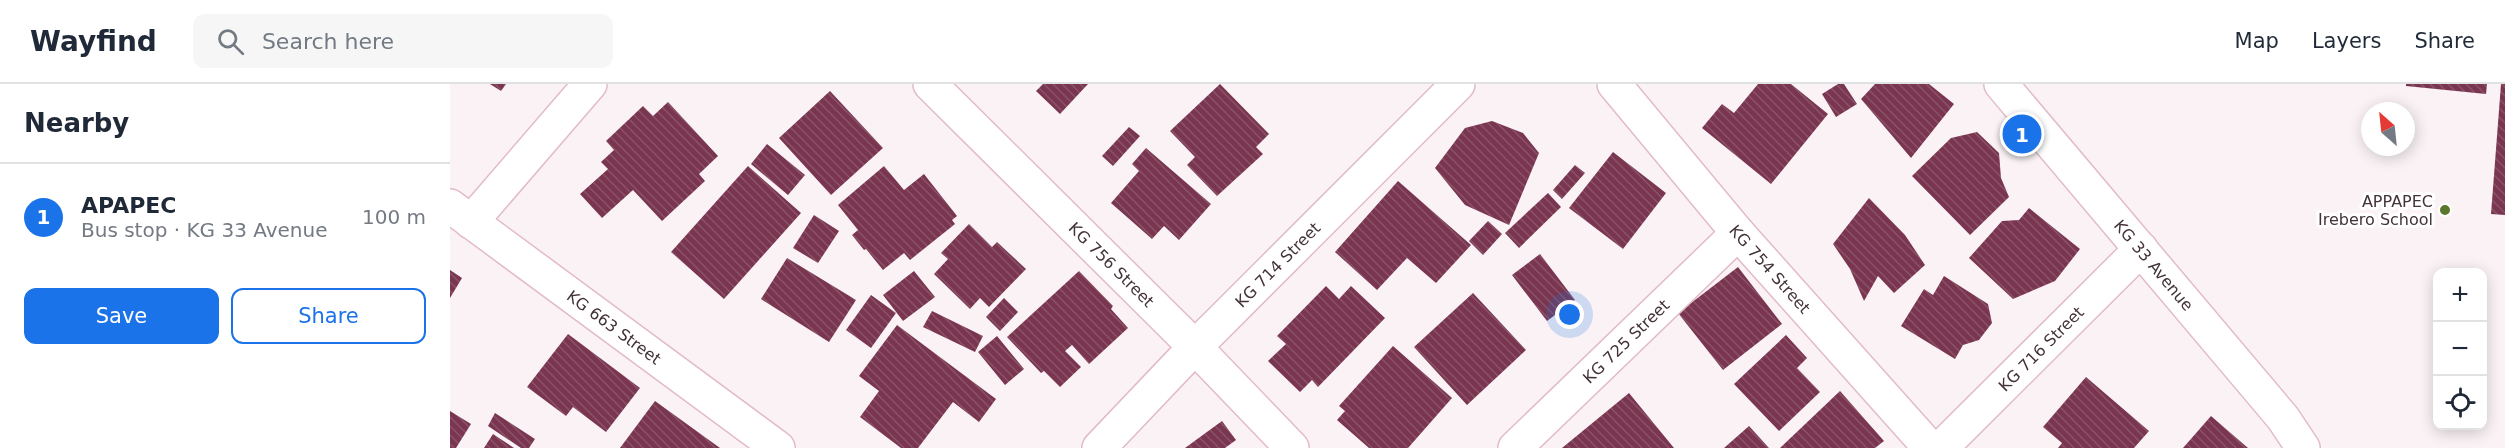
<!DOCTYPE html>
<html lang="en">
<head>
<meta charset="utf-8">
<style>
	body { margin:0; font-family:"DejaVu Sans",sans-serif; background:#f6f6f7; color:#1f2937 }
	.controls { position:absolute; right:18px; bottom:18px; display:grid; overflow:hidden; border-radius:12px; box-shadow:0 3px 15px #0003 }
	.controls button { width:54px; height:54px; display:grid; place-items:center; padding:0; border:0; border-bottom:2px solid #e0e1e3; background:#fff; color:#1f2937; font:30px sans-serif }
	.compass { position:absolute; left:1911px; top:18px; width:54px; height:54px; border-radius:50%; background:#fff; box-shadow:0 3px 15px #0003; rotate:333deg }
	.you { position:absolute; left:1120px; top:231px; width:21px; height:21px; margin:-15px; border:4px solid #fff; border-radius:50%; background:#1a73e8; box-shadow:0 0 0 9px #1a73e833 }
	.badge { display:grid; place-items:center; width:39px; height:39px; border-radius:50%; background:#1a73e8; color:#fff; font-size:20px; font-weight:700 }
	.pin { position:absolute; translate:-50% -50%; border:3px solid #fff; box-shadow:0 2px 6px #0006 }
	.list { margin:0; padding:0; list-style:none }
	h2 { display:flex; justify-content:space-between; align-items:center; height:78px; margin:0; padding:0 24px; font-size:26px }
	h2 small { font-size:20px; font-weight:400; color:#747a83 }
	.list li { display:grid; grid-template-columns:39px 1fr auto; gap:18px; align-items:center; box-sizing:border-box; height:108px; padding:0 24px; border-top:2px solid #e0e1e3 }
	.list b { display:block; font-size:22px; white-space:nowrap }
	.list p { margin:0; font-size:20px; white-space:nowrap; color:#747a83 }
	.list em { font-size:20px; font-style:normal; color:#747a83 }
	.actions { display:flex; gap:12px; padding:18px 24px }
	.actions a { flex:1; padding:14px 0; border:2px solid #1a73e8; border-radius:12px; text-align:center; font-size:21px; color:#1a73e8 }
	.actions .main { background:#1a73e8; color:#fff }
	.icon { flex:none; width:33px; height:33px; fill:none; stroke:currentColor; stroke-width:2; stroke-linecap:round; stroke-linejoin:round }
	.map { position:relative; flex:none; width:2055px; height:364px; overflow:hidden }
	header { display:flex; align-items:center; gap:36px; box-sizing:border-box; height:84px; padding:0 30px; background:#fff; border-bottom:2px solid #e0e1e3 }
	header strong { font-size:28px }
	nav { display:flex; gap:33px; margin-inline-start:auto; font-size:21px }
	.search { width:420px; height:54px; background:#f6f6f7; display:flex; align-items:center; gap:15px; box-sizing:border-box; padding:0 21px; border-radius:12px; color:#747a83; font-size:22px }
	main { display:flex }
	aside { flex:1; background:#fff }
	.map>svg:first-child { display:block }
	.building { fill:url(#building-back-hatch) }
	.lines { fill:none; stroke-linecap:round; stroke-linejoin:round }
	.street-casing { stroke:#e3bbc8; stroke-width:36 }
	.secondary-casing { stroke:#e3bbc8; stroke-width:36 }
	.street { stroke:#fff; stroke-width:33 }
	.secondary { stroke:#fff; stroke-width:33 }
	.poi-dot { fill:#5a772c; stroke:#fff; stroke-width:2 }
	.labels { text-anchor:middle; stroke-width:6; stroke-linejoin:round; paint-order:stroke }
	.poi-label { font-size:16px; fill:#433338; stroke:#fff; text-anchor:end }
	.street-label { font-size:16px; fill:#433338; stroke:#fff }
</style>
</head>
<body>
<header>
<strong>Wayfind</strong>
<div class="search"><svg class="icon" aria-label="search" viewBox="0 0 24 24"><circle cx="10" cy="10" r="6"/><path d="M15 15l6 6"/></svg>Search here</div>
<nav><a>Map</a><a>Layers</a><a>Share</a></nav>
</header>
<main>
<aside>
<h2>Nearby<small></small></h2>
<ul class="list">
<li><span class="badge">1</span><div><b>APAPEC</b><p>Bus stop · KG 33 Avenue</p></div><em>100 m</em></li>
</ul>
<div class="actions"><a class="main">Save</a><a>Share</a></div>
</aside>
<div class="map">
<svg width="2055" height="364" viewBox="0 0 2055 364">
	<defs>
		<pattern id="building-back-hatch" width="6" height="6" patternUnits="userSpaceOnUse" patternTransform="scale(1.5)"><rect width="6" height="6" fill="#7a3650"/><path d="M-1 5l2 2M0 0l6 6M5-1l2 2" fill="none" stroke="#895267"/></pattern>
	</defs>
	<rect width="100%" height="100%" fill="#faf2f4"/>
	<path class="building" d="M40 0H56L51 7Z
		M593 0H638L610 30 586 7Z
		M770 0 819 50 806 63 813 70 767 112 737 81 745 73 720 47Z
		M1308 0H1341L1378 30 1321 100 1252 44 1272 20 1284 29Z
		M1388 0H1394L1407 20 1386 33 1372 10Z
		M1425 0H1479L1504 20 1461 74 1411 15Z
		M1956 0H2037L2036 10 1956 2Z
		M2051 0H2055V131L2041 130Z
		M380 7 433 64 381 111 329 54Z
		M218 18 268 72 249 90 255 97 212 137 183 106 152 134 130 110 158 85 151 78 164 66 156 57 193 22 203 32Z
		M1042 37 1073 49 1089 69 1059 141 1015 121 985 84 1015 44Z
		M679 43 690 52 663 82 652 72Z
		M1527 48 1549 69 1551 94 1559 113 1520 151 1462 92 1501 54Z
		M317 60 355 91 338 111 301 80Z
		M696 64 761 120 729 156 714 142 702 155 661 119 689 87 682 80Z
		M1163 68 1216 109 1173 165 1119 124Z
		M1125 81 1135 89 1112 115 1103 106Z
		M298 82 351 129 274 215 221 168Z
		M434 82 454 106 474 90 507 132 502 136 505 140 460 176 454 169 433 186 416 165 414 166 402 151 408 146 388 121Z
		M948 97 1021 161 986 199 957 174 927 206 885 168Z
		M1098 109 1111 123 1069 164 1055 149Z
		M1419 114 1455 151 1475 181 1444 209 1428 192 1414 217 1400 185 1383 160Z
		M1579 124 1630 165 1605 197 1563 215 1519 174 1552 137 1569 136Z
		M364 131 389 147 368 179 343 164Z
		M1038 137 1052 150 1033 171 1019 157Z
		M519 140 542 163 547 158 576 185 539 223 530 214 520 225 484 190 498 175 491 169Z
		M1090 170 1125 216 1097 237 1062 191Z
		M337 174 406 216 379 258 311 215Z
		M1288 183 1332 240 1273 286 1228 229Z
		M0 186 12 194 0 214Z
		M464 187 485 213 453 237 433 211Z
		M629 187 663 222 661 225 678 244 639 280 622 261 615 267 631 283 610 303 594 287 591 289 557 253Z
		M1494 192 1538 220 1542 239 1529 256 1513 261 1505 275 1451 242 1474 205 1483 211Z
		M876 202 889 215 901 202 935 234 868 303 862 296 850 308 818 277 836 260 827 252Z
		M1023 209 1076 266 1017 321 964 263Z
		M421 211 446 229 421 264 396 246Z
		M554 214 568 228 550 247 536 233Z
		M482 227 533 252 525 268 473 243Z
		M447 241 546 315 529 338 503 318 468 364H451L410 333 429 307 409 292Z
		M118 250 190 304 156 348 123 323 116 332 77 303Z
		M1336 251 1357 274 1347 284 1370 308 1329 347 1284 300Z
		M547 252 574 285 555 301 528 268Z
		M943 262 1002 314 958 364H919L887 336 895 327 889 322Z
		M1636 293 1699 347 1684 364H1608L1612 359 1593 343Z
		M1390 307 1434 357 1425 364H1330Z
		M1179 309 1224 364H1112Z
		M205 317 270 364H170Z
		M0 327 21 340 6 364H0Z
		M45 329 85 355 79 364H71L38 342Z
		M1761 332 1798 364H1733Z
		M772 337 786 356 775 364H735Z
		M1299 342 1319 364H1274Z
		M43 350 64 364H34Z"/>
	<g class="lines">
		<defs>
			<g id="street">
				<path id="s1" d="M480 0 745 263 842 364"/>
				<path id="s2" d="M1164 0 1288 149 1480 364"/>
				<path id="s3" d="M0 122 328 364"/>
				<path d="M21 138 140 0"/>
				<path id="s4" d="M649 364 745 263 1008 0"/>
				<path id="s5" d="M1065 364 1288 149"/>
				<path id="s6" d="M1491 364 1691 165"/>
			</g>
			<g id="secondary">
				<path id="s7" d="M1551 0 1833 334 1853 364"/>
			</g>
		</defs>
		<use href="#street" class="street-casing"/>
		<use href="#secondary" class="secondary-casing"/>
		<use href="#street" class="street"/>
		<use href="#secondary" class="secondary"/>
	</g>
	<circle class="poi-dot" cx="1995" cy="126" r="6"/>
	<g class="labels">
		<g class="poi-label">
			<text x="1983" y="123">APPAPEC<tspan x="1983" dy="18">Irebero School</tspan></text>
		</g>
		<g class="street-label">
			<text dy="6" stroke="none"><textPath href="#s1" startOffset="256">KG 756 Street</textPath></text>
			<text dy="6" stroke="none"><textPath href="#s4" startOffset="256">KG 714 Street</textPath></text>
			<text dy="6" stroke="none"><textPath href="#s7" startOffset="237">KG 33 Avenue</textPath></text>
			<text dy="6" stroke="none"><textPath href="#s2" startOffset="242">KG 754 Street</textPath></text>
			<text dy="6" stroke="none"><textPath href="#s3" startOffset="204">KG 663 Street</textPath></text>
			<text dy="6" stroke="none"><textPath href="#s5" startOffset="154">KG 725 Street</textPath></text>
			<text dy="6" stroke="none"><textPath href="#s6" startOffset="141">KG 716 Street</textPath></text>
		</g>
	</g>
</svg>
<div class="controls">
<button>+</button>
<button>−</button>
<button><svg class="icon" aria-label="locate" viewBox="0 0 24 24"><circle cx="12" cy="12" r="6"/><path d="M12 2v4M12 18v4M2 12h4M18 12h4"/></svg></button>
</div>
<svg class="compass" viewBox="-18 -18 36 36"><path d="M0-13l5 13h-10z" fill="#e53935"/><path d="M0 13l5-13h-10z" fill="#747a83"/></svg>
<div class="you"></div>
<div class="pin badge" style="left:1572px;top:50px">1</div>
</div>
</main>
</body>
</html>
